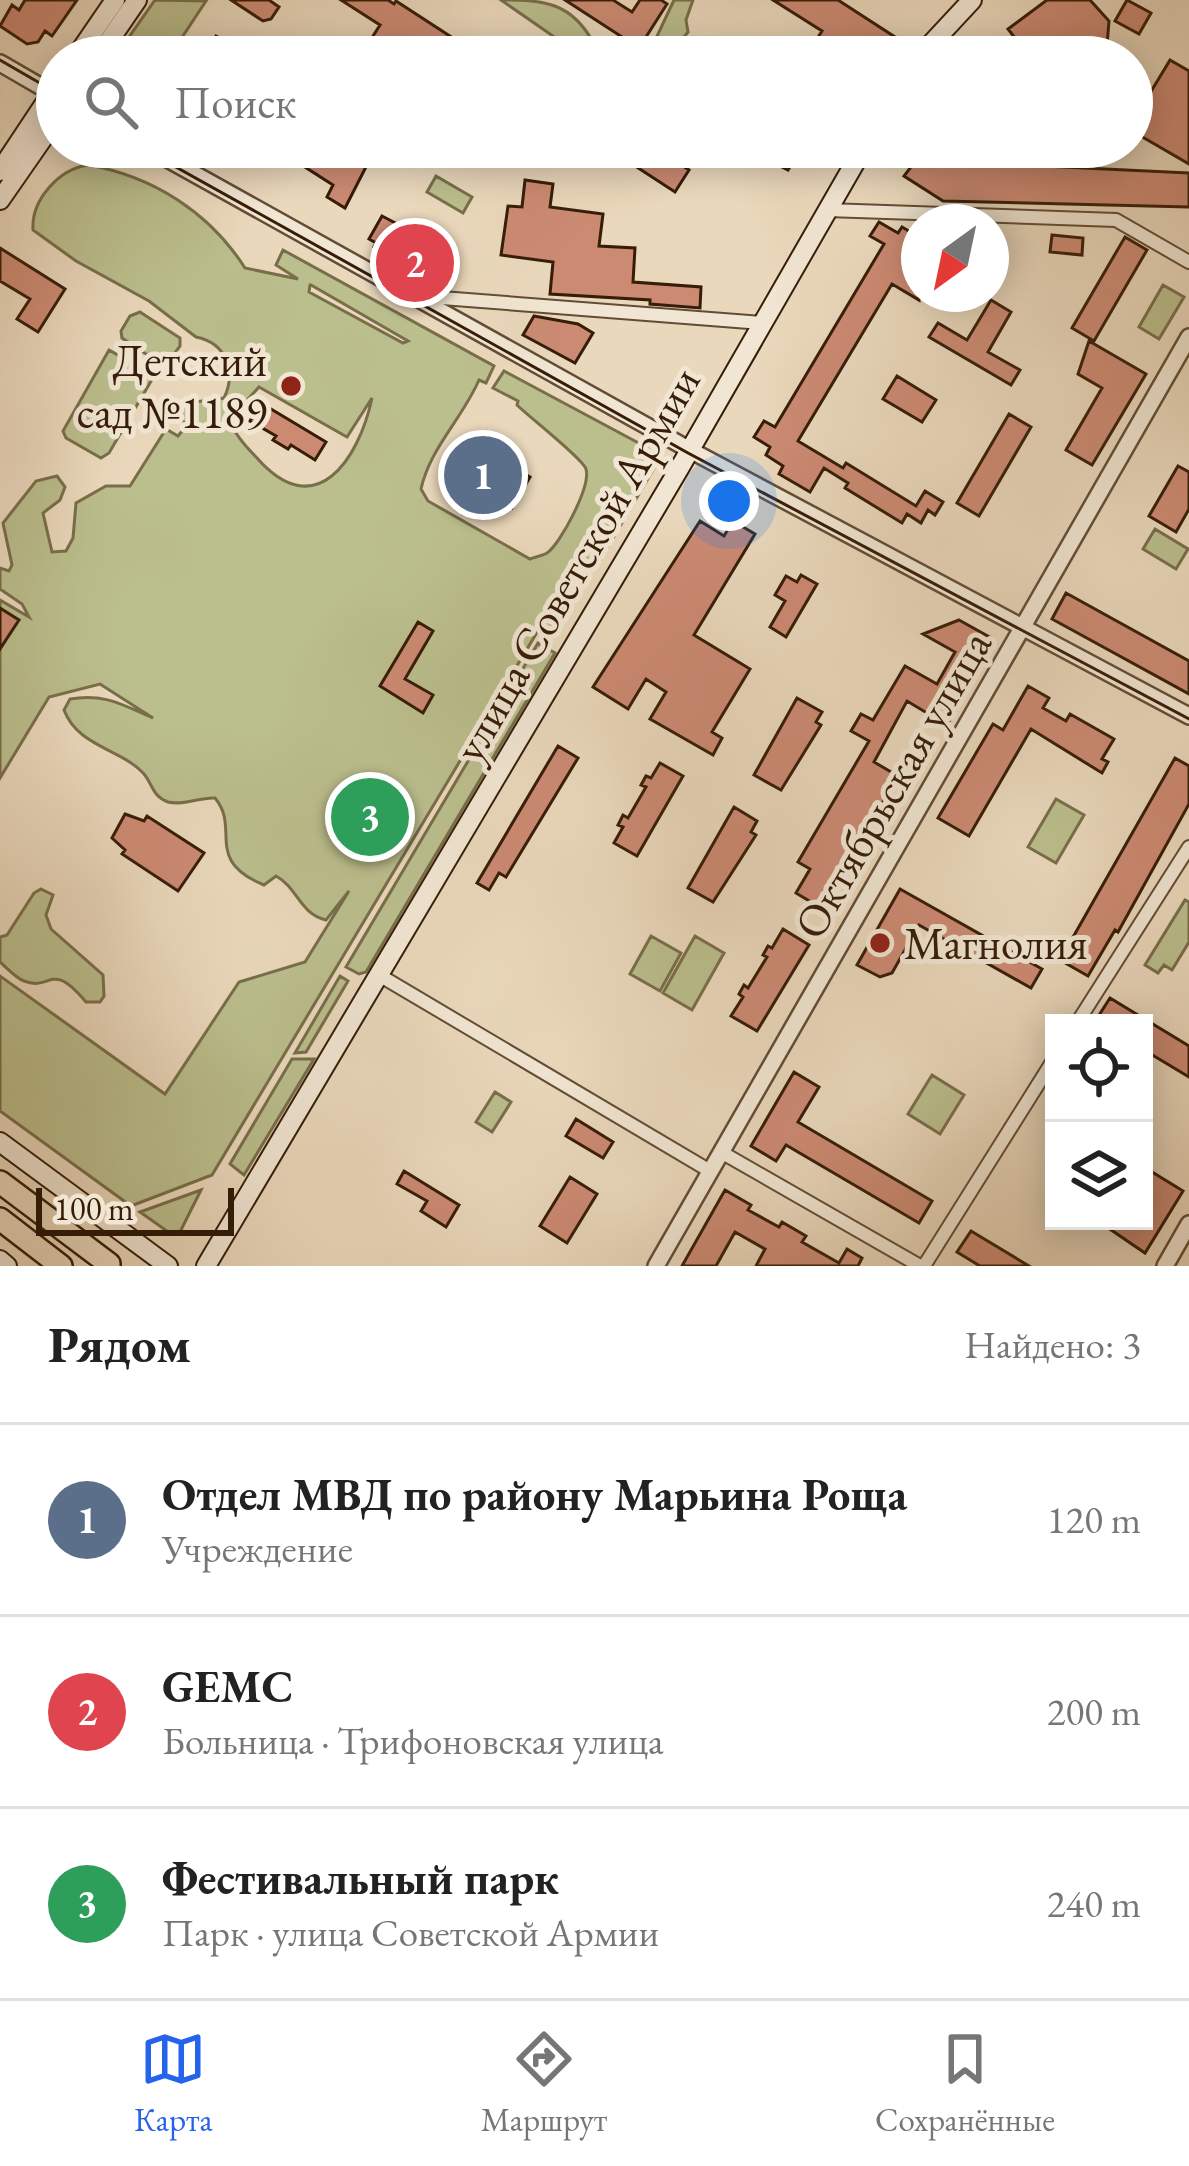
<!DOCTYPE html>
<html lang="ru">
<head>
<meta charset="utf-8">
<style>
	body { margin:0; font-family:"EB Garamond",serif; background:#f2f2f2; color:#222 }
	.controls { position:absolute; right:36px; bottom:36px; display:grid; overflow:hidden; border-radius:0px; box-shadow:0 6px 30px #0003 }
	.controls button { width:108px; height:108px; display:grid; place-items:center; padding:0; border:0; border-bottom:3px solid #e0e0e0; background:#fff; color:#222; font:60px sans-serif }
	.compass { position:absolute; left:901px; top:204px; width:108px; height:108px; border-radius:50%; background:#fff; box-shadow:0 6px 30px #0003; rotate:213deg }
	.scale { position:absolute; left:36px; bottom:30px; width:198px; box-sizing:border-box; padding-left:12px; border:6px solid #361d08; border-top:0; font-size:33px; line-height:42px; white-space:nowrap; color:#361d08; -webkit-text-stroke:9px #f1e6d3; paint-order:stroke }
	.you { position:absolute; left:729px; top:501px; width:42px; height:42px; margin:-30px; border:9px solid #fff; border-radius:50%; background:#1a73e8; box-shadow:0 0 0 18px #1a73e833 }
	.badge { display:grid; place-items:center; width:78px; height:78px; border-radius:50%; background:#2563eb; color:#fff; font-size:39px; font-weight:700 }
	.pin { position:absolute; translate:-50% -50%; border:6px solid #fff; box-shadow:0 3px 12px #0006 }
	.list { margin:0; padding:0; list-style:none }
	h2 { display:flex; justify-content:space-between; align-items:center; height:156px; margin:0; padding:0 48px; font-size:51px }
	h2 small { font-size:39px; font-weight:400; color:#767676 }
	.list li { display:grid; grid-template-columns:78px 1fr auto; gap:36px; align-items:center; box-sizing:border-box; height:192px; padding:0 48px; border-top:3px solid #e0e0e0 }
	.list b { display:block; font-size:45px; white-space:nowrap }
	.list p { margin:0; font-size:39px; white-space:nowrap; color:#767676 }
	.list em { font-size:39px; font-style:normal; color:#767676 }
	.icon { flex:none; width:66px; height:66px; fill:none; stroke:currentColor; stroke-width:2; stroke-linecap:round; stroke-linejoin:round }
	.map { position:relative; flex:none; width:1189px; height:1266px; overflow:hidden }
	.search { position:absolute; background:#fff; box-shadow:0 6px 30px #0003; left:36px; right:36px; top:36px; height:132px; display:flex; align-items:center; gap:30px; box-sizing:border-box; padding:0 42px; border-radius:66px; color:#767676; font-size:45px }
	.sheet { height:732px; background:#fff }
	nav { display:flex; justify-content:space-around; align-items:center; box-sizing:border-box; height:168px; border-top:3px solid #e0e0e0; background:#fff; font-size:33px; color:#767676 }
	nav a { display:grid; justify-items:center; gap:6px }
	nav .on { color:#2563eb }
	.map>svg:first-child { display:block }
	.green { fill:#bbbe8d; stroke:#786e4a; stroke-width:3; fill-rule:evenodd }
	.building { fill:#cc8a73; stroke:#361d08; stroke-width:3 }
	.lines { fill:none; stroke-linecap:round; stroke-linejoin:round }
	.minor-casing { stroke:#634c35; stroke-width:16 }
	.tertiary-casing { stroke:#634c35; stroke-width:20 }
	.secondary-casing { stroke:#361d08; stroke-width:22 }
	.primary-casing { stroke:#361d08; stroke-width:26 }
	.minor { stroke:#f1e6d3; stroke-width:12 }
	.tertiary { stroke:#f1e6d3; stroke-width:15 }
	.secondary { stroke:#f1e6d3; stroke-width:18 }
	.primary { stroke:#ead8bc; stroke-width:21 }
	.tram { stroke:#361d08; stroke-width:3 }
	.poi-dot { fill:#8f2418; stroke:#f1e6d3; stroke-width:4.5 }
	.labels { text-anchor:middle; stroke-width:10; stroke-linejoin:round; paint-order:stroke }
	.poi-label { font-size:45px; fill:#361d08; stroke:#f1e6d3; text-anchor:end }
	.street-label { font-size:45px; fill:#361d08; stroke:#f1e6d3 }
</style>
</head>
<body>
<div class="map">
<svg width="1189" height="1266" viewBox="0 0 1189 1266">
	<rect width="100%" height="100%" fill="#ead8bc"/>
	<filter id="stains"><feTurbulence type="fractalNoise" baseFrequency=".00167" numOctaves="4"/><feColorMatrix values="0 0 0 0 .2 0 0 0 0 .09 0 0 0 0 .02 0 0 0 .5 -.17"/></filter>
	<radialGradient id="worn" r=".72"><stop offset=".6" stop-color="#630" stop-opacity="0"/><stop offset="1" stop-color="#630" stop-opacity=".3"/></radialGradient>
	<path class="green" d="M155 0 206 1 169 57H115Z
		M501 0C544 0 572 2 594 44L593 51 586 55 573 50Z
		M674 0H693L686 20 688 32 668 57H633L652 47Z
		M88 165C153 176 210 213 245 268L298 279 276 265 283 250 494 366 486 383 479 380C462 419 430 448 421 489L428 501 530 559C535 557 542 556 547 553 561 543 591 486 586 469 583 459 528 416 517 405L518 401 493 388 504 371 648 448 656 465 596 567 590 564 554 621 559 626 553 636 539 629 212 1175 131 1206 0 1111V976L165 1094 239 982 305 962 349 891 326 920C299 913 298 888 276 876L264 885C203 860 241 829 215 798 199 797 184 806 168 802 153 797 153 785 144 774 122 749 78 747 64 710L70 699C104 693 123 705 153 718L100 684 49 697 0 778V600L29 617 22 604 0 589V568L9 571 12 565 3 523 36 481 57 476 65 487 60 500 43 513 52 552 66 551 73 538 76 503 106 486H130L166 429 178 436 187 425 177 416 180 404 224 398C237 371 226 343 196 337L149 301 76 261 33 230C31 200 59 169 88 165ZM310 285H311L408 341 403 343 309 292ZM259 387 347 437 372 398C359 459 316 525 257 458 246 447 235 435 229 420Z
		M436 176 472 197 463 213 427 192Z
		M1163 285 1184 297 1159 339 1139 327Z
		M140 312 180 338V346L167 364H161L122 338 121 331 130 316Z
		M109 350 154 376 109 453 101 458 66 438 63 431Z
		M1155 529 1188 549 1176 569 1143 549Z
		M538 643 555 653 366 972 359 974 346 967Z
		M1056 799 1084 815 1056 863 1028 847Z
		M41 889 53 895 46 915 51 929 103 975 104 996 100 1002H86C50 959 52 992 24 981 16 978 7 968 0 962V937L7 935 34 893Z
		M1185 900 1189 902V942L1172 970 1164 965 1158 973 1145 965Z
		M651 936 681 953 660 991 630 974Z
		M695 936 724 953 692 1010 663 993Z
		M340 976 348 981 306 1052 295 1053Z
		M292 1059H314L244 1175 230 1164Z
		M932 1075 964 1095 940 1134 908 1114Z
		M495 1092 511 1102 492 1132 476 1122Z
		M201 1190 180 1232 171 1234 140 1212Z"/>
	<path class="building" d="M25 0H77L52 36 45 31 38 42 27 44 0 26 12 5 19 10Z
		M231 0H269L279 7 271 19 263 21Z
		M341 0H388L394 4 396 1 459 42 449 57H371L374 52 366 47 380 25Z
		M565 0H613L632 12 640 0H661L667 4 639 48Z
		M773 0H838L895 37 882 57H805L822 31Z
		M1047 0H1090L1109 21 1106 57H1080L1081 44 1064 57H1005L1022 47 1008 29Z
		M1127 0 1151 13 1139 34 1115 21Z
		M216 36 226 42H245L252 57H192L211 45Z
		M755 41 780 57H744Z
		M1170 60 1189 71V164L1132 131V123Z
		M311 147H391L382 161 372 155 345 208 327 197 333 185 305 167 304 159Z
		M606 147H654L689 170 675 192Z
		M742 147H802L788 170Z
		M926 147H971L961 162 1189 173V207L943 201 904 176Z
		M525 180 553 184 550 207 603 214 599 246 635 248 633 282 701 287 700 308 650 304V300L550 294 553 262 501 255 508 206 522 207Z
		M382 216 443 248 426 278 374 247 376 243 369 239Z
		M879 222 898 233 902 227 919 237V300L892 284 798 441 843 468 846 463 916 506 925 491 943 502 935 515 928 510 921 523 907 514 902 523 845 488 848 483 824 468 810 492 779 474 783 466 766 455 770 447 754 437 764 421 775 427 884 244 870 236Z
		M1052 235 1083 238 1082 255 1050 252Z
		M1125 237 1147 250 1094 341 1072 328Z
		M0 248 65 289 38 332 17 319 30 299 0 281Z
		M991 300 1011 312 988 352 1020 370 1011 385 929 337 938 323 967 340Z
		M534 316 578 324 593 333 575 363 523 335Z
		M1089 341 1146 374 1092 465 1066 450 1102 388 1078 374Z
		M897 376 936 400 922 422 883 399Z
		M261 403 326 442 315 460 291 445 288 449 273 440 276 436 250 421Z
		M1009 414 1031 427 979 516 957 503Z
		M476 446 530 477 512 508 458 477Z
		M1178 466 1189 472V509L1176 532 1149 516Z
		M700 521 724 536 733 521 755 534 694 635 750 669 712 732 722 738 713 755 650 719 666 692 646 679 628 709 593 687Z
		M801 575 817 584 786 637 770 627 785 601 775 595 786 576 797 582Z
		M1066 593 1189 661V694L1052 619Z
		M0 608 19 620 0 649Z
		M959 620 993 639 994 645 947 725 907 701 874 762 898 776 821 908 796 893 810 869 798 862 869 741 851 731 861 714 873 720 905 666 937 684 955 652 923 634Z
		M418 622 433 631 405 679 433 695 423 713 380 686Z
		M1028 686 1049 698 1043 708 1066 721 1070 714 1114 739 1102 759 1108 762 1102 773 1031 729 969 836 938 818 993 724 1003 730Z
		M797 698 822 712 816 722 821 725 781 790 754 775Z
		M558 746 578 758 506 877 499 873 489 890 477 883Z
		M1175 758 1189 766V804L1118 932 1115 930 1088 976 1060 960Z
		M660 763 683 776 637 856 614 843 623 827 618 825 623 815 628 818 646 787 641 785 646 776 651 778Z
		M734 807 757 821 751 832 756 835 713 902 688 888Z
		M125 814 144 821 147 816 204 853 178 891 122 854 125 850 112 838Z
		M900 889 1042 969 1031 988 919 925 892 973 880 977 857 965Z
		M783 929 809 945 757 1031 731 1016 743 997 739 994 744 985 748 988 767 957 763 955 768 946 772 948Z
		M1110 998 1189 1046V1077L1144 1050V1023H1094Z
		M794 1072 819 1087 798 1122 932 1201 919 1223 786 1145 776 1161 751 1146Z
		M576 1119 613 1142 603 1158 566 1136Z
		M1144 1167 1183 1191 1145 1253 1098 1221H1144Z
		M404 1171 459 1205 446 1227 421 1211 427 1201 397 1184Z
		M570 1177 597 1194 567 1243 540 1226Z
		M725 1190 751 1205 748 1210 779 1227 782 1222 806 1236 802 1242 839 1263 847 1249 862 1258 858 1266H756L765 1249 735 1232 716 1266H682Z
		M971 1231 1029 1266H980L957 1252Z"/>
	<g class="lines">
		<defs>
			<path id="minor" d="M827 210 1116 220 1189 262
				M416 296 762 323
				M379 975 710 1171
				M1077 1023 1189 847
				M721 1152 920 1266
				M924 1266 1054 1059"/>
			<path id="tertiary" d="M0 63 57 96
				M146 147 690 450 1189 716
				M656 1266 1189 337
				M1165 1266 1189 1224"/>
			<path id="secondary" d="M76 57 115 0
				M98 57 137 0
				M919 57 972 0
				M0 171 57 85
				M0 200 57 118
				M0 1142 168 1266
				M0 1260 7 1266
				M206 1266 679 469 864 147"/>
			<path id="primary" d="M0 1182 109 1264
				M0 1219 61 1266"/>
		</defs>
		<use href="#minor" class="minor-casing"/>
		<use href="#tertiary" class="tertiary-casing"/>
		<use href="#secondary" class="secondary-casing"/>
		<use href="#primary" class="primary-casing"/>
		<use href="#minor" class="minor"/>
		<use href="#tertiary" class="tertiary"/>
		<use href="#secondary" class="secondary"/>
		<use href="#primary" class="primary"/>
		<path class="tram" d="M0 60 57 93
			M140 147 688 453 1189 719"/>
	</g>
	<g class="poi-dot">
		<circle cx="291" cy="386" r="12"/>
		<circle cx="880" cy="943" r="12"/>
	</g>
	<g class="labels">
		<g class="poi-label">
			<text x="267" y="376">Детский<tspan x="267" dy="52">сад №1189</tspan></text>
			<text x="904" y="959" text-anchor="start">Магнолия</text>
		</g>
		<g class="street-label">
			<text transform="translate(576 564) rotate(-60)" y="16">улица Советской Армии</text>
			<text transform="translate(892 784) rotate(-60)" y="16">Октябрьская улица</text>
		</g>
	</g>
	<rect width="100%" height="100%" filter="url(#stains)"/>
	<rect width="100%" height="100%" fill="url(#worn)"/>
</svg>
<div class="controls">
<button><svg class="icon" aria-label="locate" viewBox="0 0 24 24"><circle cx="12" cy="12" r="6"/><path d="M12 2v4M12 18v4M2 12h4M18 12h4"/></svg></button>
<button><svg class="icon" aria-label="layers" viewBox="0 0 24 24"><path d="M12 4l9 5-9 5-9-5zM3 14l9 5 9-5"/></svg></button>
</div>
<svg class="compass" viewBox="-18 -18 36 36"><path d="M0-13l5 13h-10z" fill="#e53935"/><path d="M0 13l5-13h-10z" fill="#767676"/></svg>
<div class="scale">100 m</div>
<div class="you"></div>
<div class="pin badge" style="left:483px;top:475px;background:#5c6f8a">1</div>
<div class="pin badge" style="left:415px;top:263px;background:#e0444e">2</div>
<div class="pin badge" style="left:370px;top:817px;background:#2e9e5b">3</div>
<div class="search"><svg class="icon" aria-label="search" viewBox="0 0 24 24"><circle cx="10" cy="10" r="6"/><path d="M15 15l6 6"/></svg>Поиск</div>
</div>
<section class="sheet">
<h2>Рядом<small>Найдено: 3</small></h2>
<ul class="list">
<li><span class="badge" style="background:#5c6f8a">1</span><div><b>Отдел МВД по району Марьина Роща</b><p>Учреждение</p></div><em>120 m</em></li>
<li><span class="badge" style="background:#e0444e">2</span><div><b>GEMC</b><p>Больница · Трифоновская улица</p></div><em>200 m</em></li>
<li><span class="badge" style="background:#2e9e5b">3</span><div><b>Фестивальный парк</b><p>Парк · улица Советской Армии</p></div><em>240 m</em></li>
</ul>
</section>
<nav>
<a class="on"><svg class="icon" aria-label="map" viewBox="0 0 24 24"><path d="M3 6l6-2 6 2 6-2v14l-6 2-6-2-6 2zM9 4v14M15 6v14"/></svg>Карта</a>
<a><svg class="icon" aria-label="directions" viewBox="0 0 24 24"><path d="M12 3l9 9-9 9-9-9zM9 14v-3h6M13 9l2 2-2 2"/></svg>Маршрут</a>
<a><svg class="icon" aria-label="saved" viewBox="0 0 24 24"><path d="M7 4h10v16l-5-4-5 4z"/></svg>Сохранённые</a>
</nav>
</body>
</html>
